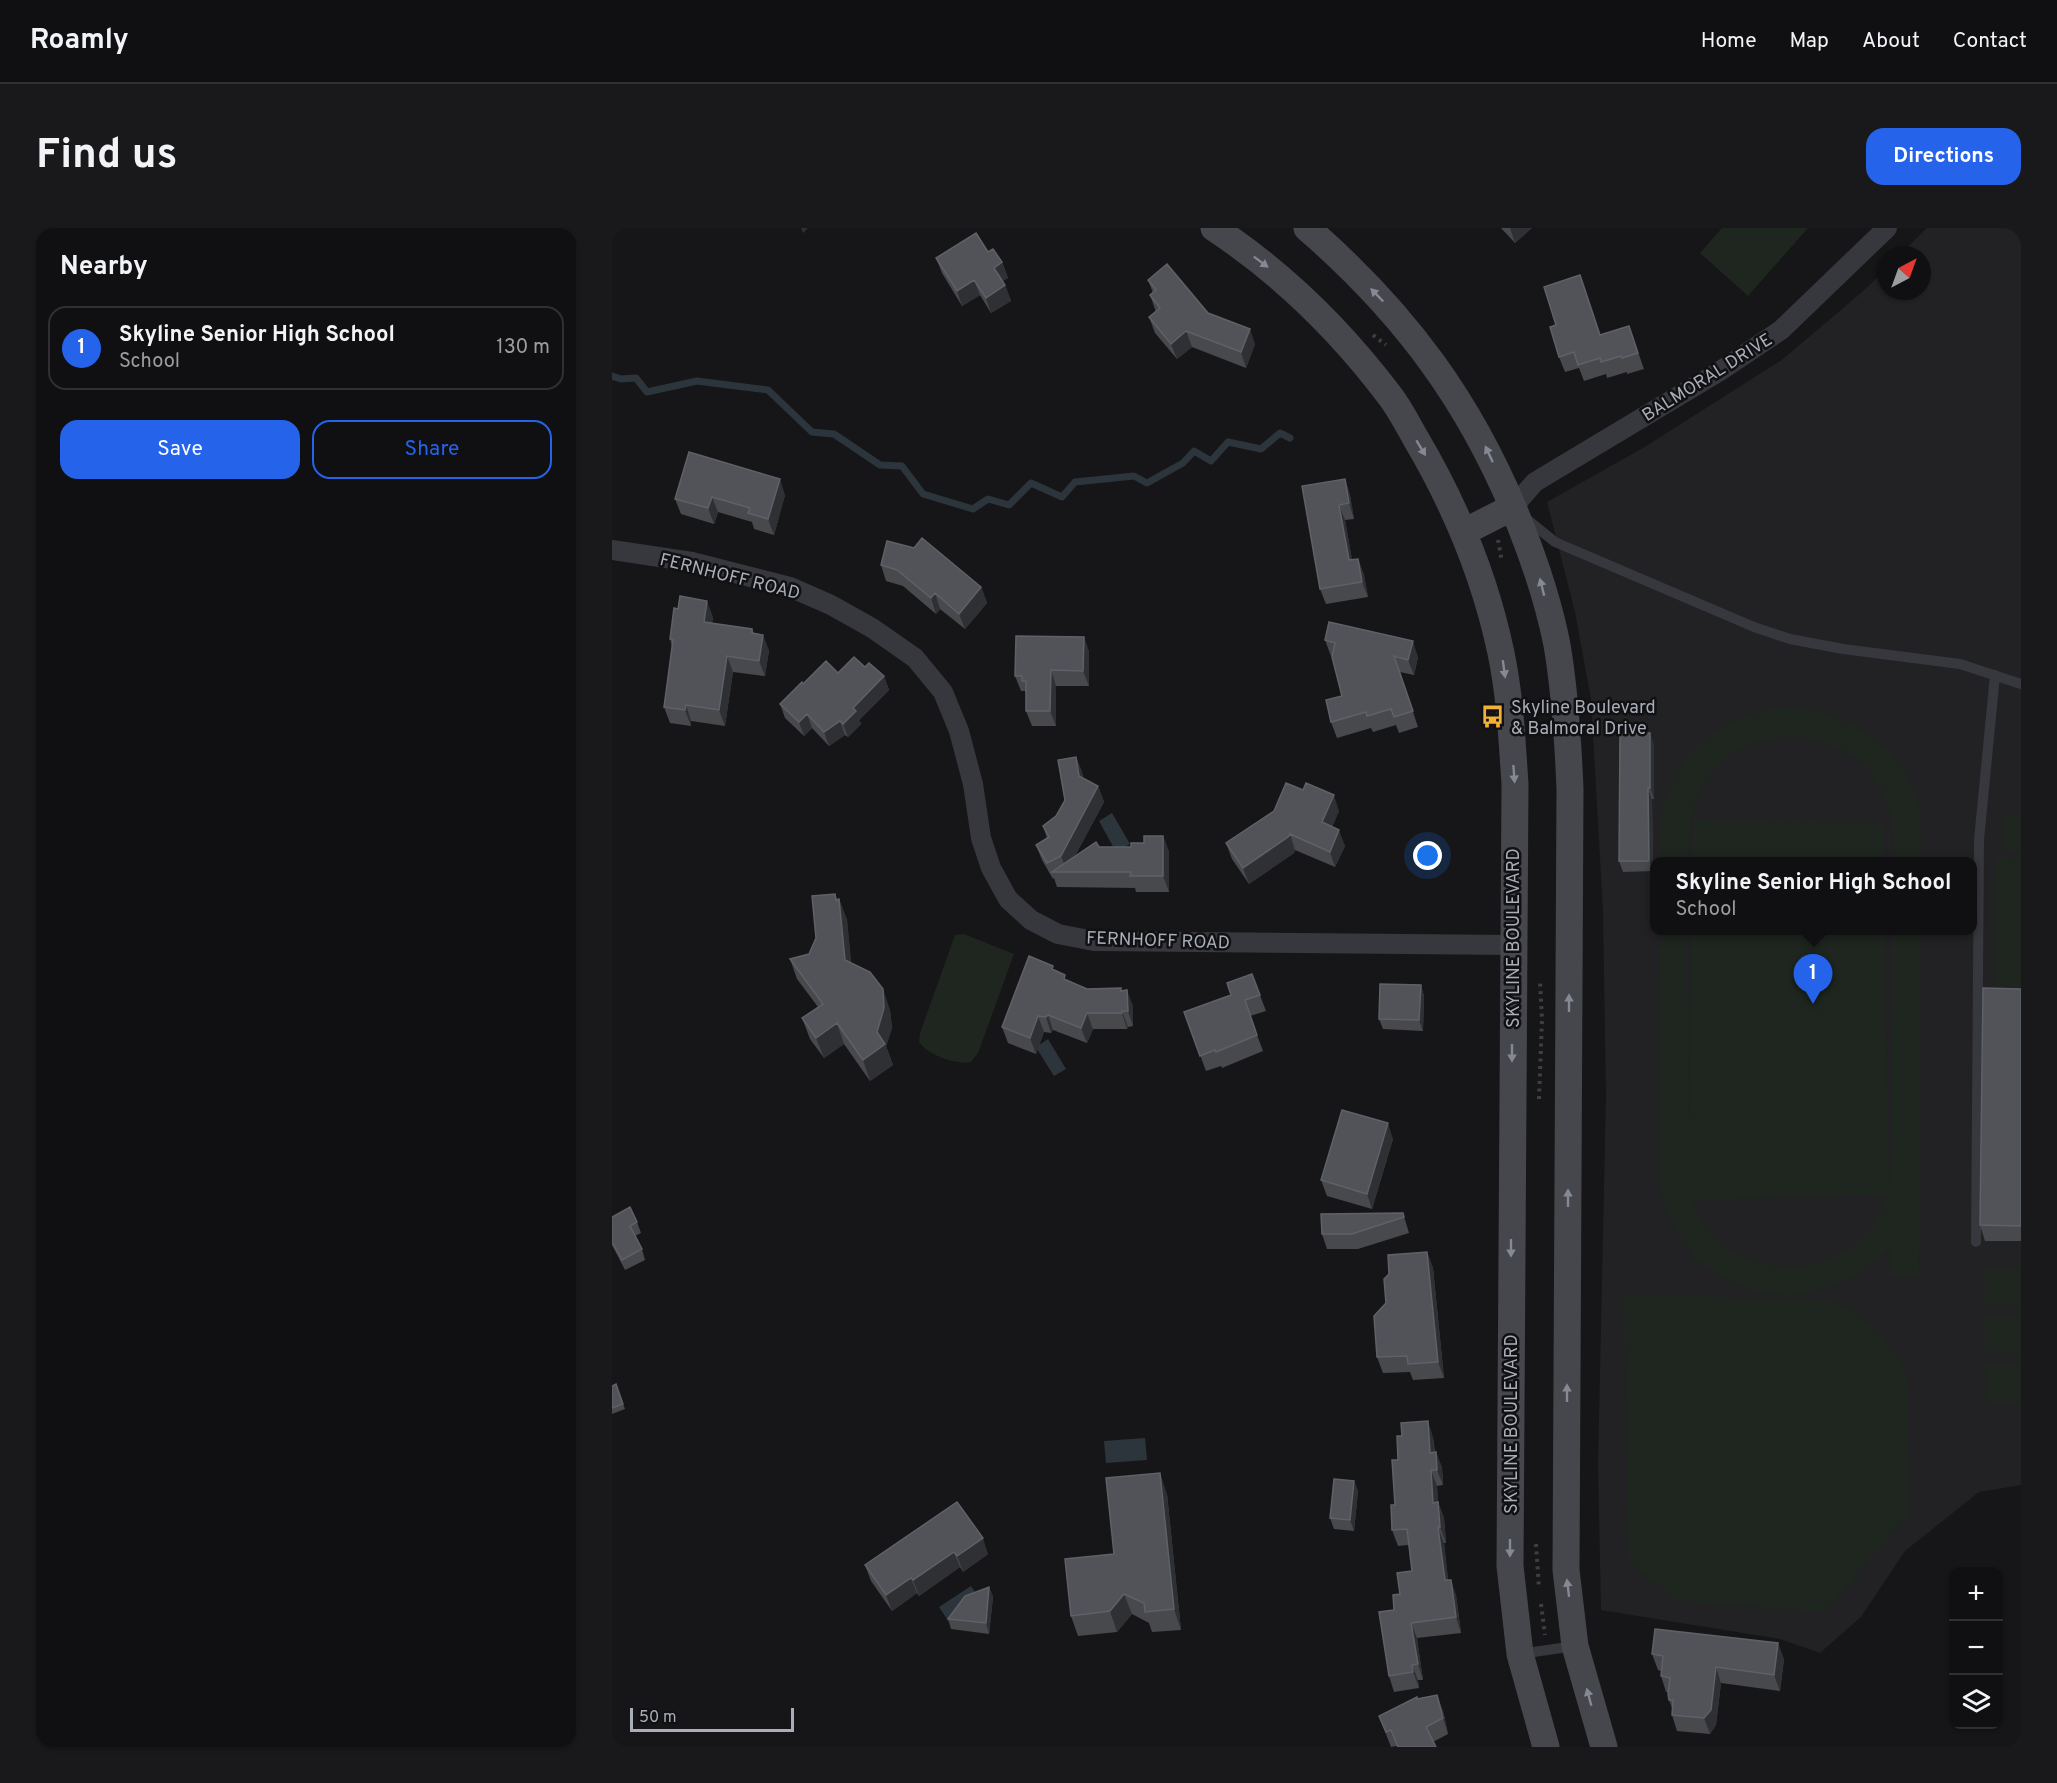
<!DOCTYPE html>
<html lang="en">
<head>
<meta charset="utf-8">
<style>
	body { margin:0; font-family:Overpass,sans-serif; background:#19191b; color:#f1f3f6 }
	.controls { position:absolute; right:18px; bottom:18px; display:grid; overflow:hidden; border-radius:12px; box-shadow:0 2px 4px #0004 }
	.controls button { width:54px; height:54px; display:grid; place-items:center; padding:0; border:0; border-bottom:2px solid #303032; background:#101012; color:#f1f3f6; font:30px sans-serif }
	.compass { position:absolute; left:1265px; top:18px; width:54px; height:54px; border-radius:50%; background:#101012; box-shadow:0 2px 4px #0004; rotate:41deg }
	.scale { position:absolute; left:18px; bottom:15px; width:164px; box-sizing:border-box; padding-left:6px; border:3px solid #a8adb8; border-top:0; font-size:16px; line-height:21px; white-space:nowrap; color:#a8adb8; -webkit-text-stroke:4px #111113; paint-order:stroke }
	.you { position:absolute; left:816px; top:628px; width:21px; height:21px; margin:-15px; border:4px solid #fff; border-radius:50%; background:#1a73e8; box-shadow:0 0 0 9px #1a73e833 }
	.badge { display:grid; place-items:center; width:39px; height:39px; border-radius:50%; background:#2563eb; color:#fff; font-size:20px; font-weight:700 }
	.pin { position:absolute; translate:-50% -50px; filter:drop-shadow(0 2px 3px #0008) }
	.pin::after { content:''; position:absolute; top:32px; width:21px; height:18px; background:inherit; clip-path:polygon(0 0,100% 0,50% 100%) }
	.popup { position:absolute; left:1038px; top:629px; width:327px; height:78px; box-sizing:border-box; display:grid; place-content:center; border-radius:12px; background:#101012; filter:drop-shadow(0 2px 4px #0005); font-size:20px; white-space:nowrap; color:#9c9d9f }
	.popup b { font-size:22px; color:#f1f3f6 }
	.popup::after { content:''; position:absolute; left:50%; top:100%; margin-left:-12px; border:12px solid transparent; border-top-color:#101012 }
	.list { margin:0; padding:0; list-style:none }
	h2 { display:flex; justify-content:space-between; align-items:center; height:78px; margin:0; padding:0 24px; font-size:26px }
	h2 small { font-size:20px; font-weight:400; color:#9c9d9f }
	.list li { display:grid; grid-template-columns:39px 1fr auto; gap:18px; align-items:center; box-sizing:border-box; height:84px; margin:0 12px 12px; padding:0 12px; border:2px solid #303032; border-radius:18px }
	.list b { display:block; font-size:22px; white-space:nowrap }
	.list p { margin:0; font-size:20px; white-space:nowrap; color:#9c9d9f }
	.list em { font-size:20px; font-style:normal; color:#9c9d9f }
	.actions { display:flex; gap:12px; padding:18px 24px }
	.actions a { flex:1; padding:14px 0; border:2px solid #2563eb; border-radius:18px; text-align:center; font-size:21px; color:#2563eb }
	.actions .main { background:#2563eb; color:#fff }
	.icon { flex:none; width:33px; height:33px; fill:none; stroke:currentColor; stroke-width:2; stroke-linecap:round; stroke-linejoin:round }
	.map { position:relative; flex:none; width:1409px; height:1519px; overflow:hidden; border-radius:18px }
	header { display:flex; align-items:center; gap:36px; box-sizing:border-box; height:84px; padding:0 30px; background:#101012; border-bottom:2px solid #303032 }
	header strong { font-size:28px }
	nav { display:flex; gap:33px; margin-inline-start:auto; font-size:21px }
	.intro { display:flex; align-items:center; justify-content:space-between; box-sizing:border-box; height:144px; padding:0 36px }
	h1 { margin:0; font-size:42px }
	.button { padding:15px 27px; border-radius:18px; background:#2563eb; color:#fff; font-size:21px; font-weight:700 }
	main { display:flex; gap:36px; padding:0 36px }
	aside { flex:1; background:#101012; border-radius:18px; box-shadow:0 2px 4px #0004 }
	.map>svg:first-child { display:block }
	.built { fill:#222225; fill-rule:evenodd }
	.green { fill:#1e261f; fill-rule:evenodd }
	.water { fill:#2c353c }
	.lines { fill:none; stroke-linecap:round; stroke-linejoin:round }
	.stream { stroke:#2c353c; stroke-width:7 }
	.path { stroke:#3d3f44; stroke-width:4; stroke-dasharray:3 4.5; stroke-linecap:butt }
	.service { stroke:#37383d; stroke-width:10 }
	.minor { stroke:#37383d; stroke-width:20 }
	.secondary { stroke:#45474d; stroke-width:27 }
	.wall { fill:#47494d }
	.shaded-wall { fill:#2f3033 }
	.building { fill:#525359; stroke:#5f6168; stroke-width:1.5 }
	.oneway { fill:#858993 }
	.labels { text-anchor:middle; stroke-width:5; stroke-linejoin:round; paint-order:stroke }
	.street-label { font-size:18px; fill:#a8adb8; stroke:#111113 }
	.poi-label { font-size:18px; fill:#a8adb8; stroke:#111113; text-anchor:start }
</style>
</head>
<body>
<header>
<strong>Roamly</strong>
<nav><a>Home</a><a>Map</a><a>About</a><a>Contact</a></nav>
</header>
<div class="intro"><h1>Find us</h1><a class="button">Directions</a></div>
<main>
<aside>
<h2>Nearby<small></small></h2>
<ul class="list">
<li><span class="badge">1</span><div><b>Skyline Senior High School</b><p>School</p></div><em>130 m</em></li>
</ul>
<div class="actions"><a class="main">Save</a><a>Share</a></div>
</aside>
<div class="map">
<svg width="1409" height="1519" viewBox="0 0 1409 1519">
	<rect width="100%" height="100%" fill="#161618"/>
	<path class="built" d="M1315 0H1409V1257L1367 1264 1293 1323 1249 1389 1208 1425 1168 1411 989 1382 986 1237 994 868 991 683 979 471 963 384 935 274 1031 220 1171 131 1250 64 1274 41V63H1310V27H1288ZM1042 634H1360V702H1042Z"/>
	<path class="green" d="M1110 0H1196L1136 68 1088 25Z
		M1186 479C1243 488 1299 525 1308 587 1310 603 1309 618 1309 633H1282C1282 611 1283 587 1272 566 1237 495 1132 488 1091 558 1077 582 1077 606 1076 633H1047C1047 610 1048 587 1056 565 1074 510 1130 479 1186 479Z
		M1390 587H1409V623H1391Z
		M1081 592 1271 595V633H1080Z
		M1383 628 1409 629V768H1382Z
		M1047 703H1076V953L1080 703H1272L1277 959 1279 947 1281 703H1308L1307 1050 1278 1048V1019C1197 1107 1065 1069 1046 950ZM1275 967C1251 1059 1110 1063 1081 972Z
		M352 706 402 726 366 825 359 834C343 837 316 827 307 814L308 805 343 707Z
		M1373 1041H1409V1077H1373Z
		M1012 1067 1213 1071 1240 1082 1264 1102 1283 1125 1295 1149 1297 1289 1211 1384 1064 1373 1017 1334Z
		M1373 1089H1409V1125L1373 1124Z
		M1374 1137H1409V1174H1374Z"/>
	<path class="water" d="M500 585 518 616 504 624 487 593Z
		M436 811 454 841 442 848 425 821 427 817Z
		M533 1210 535 1232 494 1235 492 1213Z
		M359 1358 369 1373 337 1394 327 1379Z"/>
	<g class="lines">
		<path class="stream" d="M0 148 9 151 24 150 35 164 85 153 156 162 200 204 222 206 268 237 290 238 311 266 361 281 376 271 397 277 419 255 450 269 463 254 522 248 535 255 571 235 582 223 599 233 616 214 649 221 668 205 678 210"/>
		<path class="path" d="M761 107 774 117
			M886 312 890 334
			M927 871 930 792 928 753
			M924 1316 927 1360
			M929 1376 933 1407"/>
		<path class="service" d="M912 289 943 314 1142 399 1178 411 1231 421 1348 436 1409 456
			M1364 1014 1367 612 1383 447
			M908 1426 963 1418"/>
		<path class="minor" d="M901 279 923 254 1108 143 1169 102 1275 0
			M0 322 80 334 178 359 219 377 260 400 303 430 331 464 347 503 361 556 369 610 379 640 396 671 419 692 446 706 482 713 901 717"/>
		<path class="secondary" d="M602 0C670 45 729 103 778 168 788 181 796 197 804 211 843 277 873 349 889 425 898 468 900 512 903 556L898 1338 908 1426 934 1519
			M695 0C794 86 861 177 909 299 924 337 937 376 945 417 953 464 956 513 958 561L954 1342 963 1418 992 1519
			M852 304 901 279"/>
	</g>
	<path class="wall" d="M889 0H920L903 15Z
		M376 24 390 34 396 50 390 53 393 57 399 73 379 85 368 67 350 78 330 45 324 30Z
		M536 52 596 85 643 116 634 140 580 119 565 131 543 105 537 89 544 84 538 67 541 65Z
		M1017 98 1032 141 1015 146V144L995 150 994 146 972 153 967 140 953 144 947 129 989 107Z
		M77 224 173 267 162 307 142 301 140 294 106 284 102 296 69 286 63 271Z
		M733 251 738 267 742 291 733 292 740 332 746 331 752 347 756 369 714 376 708 361Z
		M302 320 369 359 375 375 353 401 328 381 324 386 291 358 274 353 269 337Z
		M101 389 100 395 140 401 142 405 157 422 153 448 121 444 113 498 79 493V498L58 495 52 479 60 419 58 411Z
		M472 409 477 424V458H444V498H420L414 483V466L413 463H409L403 448Z
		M713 412 806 429 802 447 788 444 806 499 787 505 784 497 761 504 759 500 725 510 719 494 730 468 720 428H719Z
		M253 439 272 448 277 462 247 492 249 496 236 509 233 507 217 518 200 500 192 508 173 490 168 476 191 456 226 445Z
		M1042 516V571H1040L1041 643 1011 644 1007 633Z
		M464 529 470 544 471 550 486 558 492 574 463 628 487 619H519L551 608 557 624V664H524L523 660 445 659 442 650 441 651 430 632 424 617 435 610 431 598 444 588 453 572Z
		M727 583 720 599 733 618 723 639 683 622 682 625 637 656 620 631 614 615Z
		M223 666 225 672 227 671 235 692 239 735 278 782 280 800 274 818 281 837 258 853 232 816 212 830 198 811 190 790 206 779 185 751 178 731 197 726Z
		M442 742 456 753 475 761 510 763 521 778V798L516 799 515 801H481L475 815 441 802 439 805 432 804 424 826 396 815 390 799Z
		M640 746 654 783 638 788 651 823 610 840 609 838 594 843 572 784 619 767Z
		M809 757 812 768 811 803 771 801 767 791Z
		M1409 761V1013H1373L1368 997Z
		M781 911 760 981 715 968 709 952Z
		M791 985 797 1005 746 1021H715L710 1006Z
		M0 989 25 994 29 1005 23 1008 30 1021 33 1032 13 1042 0 1017Z
		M815 1024 821 1040 832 1150 801 1152 798 1144 771 1145 765 1129 774 1075Z
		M4 1156 13 1181 0 1186V1158Z
		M821 1209 823 1224H824L830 1240 831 1257 825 1258 826 1274 832 1290 834 1315H832L836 1352 844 1367 849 1405 805 1410 811 1452H806L807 1460 782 1464 777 1448 782 1382 788 1366 800 1343 797 1317 786 1318 780 1302 783 1277 786 1232Z
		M742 1253 746 1263 742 1303 722 1301 718 1290Z
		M555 1266 569 1402 540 1404 537 1395 520 1386 505 1404 466 1408 459 1388 502 1326Z
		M345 1274 376 1326 351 1344 348 1339 307 1368 305 1365 280 1383 259 1353 253 1337Z
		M377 1359 381 1369 377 1406 339 1401 336 1391Z
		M1040 1426 1172 1431 1168 1463 1109 1455 1104 1497 1098 1506 1065 1503 1060 1487V1480L1057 1472 1056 1464H1054L1049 1448V1443L1046 1442Z
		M806 1471 831 1482 836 1506 821 1514 824 1519H785V1518L779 1519 767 1488Z"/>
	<path class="shaded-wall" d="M189 0H196L191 5Z
		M898 0H920L903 15Z
		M390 34 396 50 388 55 382 40Z
		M362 52 368 67 350 78 345 63Z
		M393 57 399 73 379 85 374 70Z
		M638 101 643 116 634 140 629 124Z
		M574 103 580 119 565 131 559 116Z
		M168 251 173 267 162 307 156 291Z
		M733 251 738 267 742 291 737 275Z
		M100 269 106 284 102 296 96 280Z
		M727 277 733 292 743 348 737 332Z
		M746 331 752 347 756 369 750 354Z
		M369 359 375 375 353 401 347 386Z
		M323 365 328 381 324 386 319 370Z
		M95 373 101 389 97 409 92 394Z
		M151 407 157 422 153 448 147 433Z
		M472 409 477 424V458L471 443Z
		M801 413 806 429 802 447 796 432Z
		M115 428 121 444 113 498 107 482Z
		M439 442 444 458V498L438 483Z
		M272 448 277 462 247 492 249 496 236 509 231 496 241 480Z
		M74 477 79 493V498L73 482Z
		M195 486 200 500 192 508 187 494Z
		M228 493 233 507 217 518 212 504Z
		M1038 505 1042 516V571L1038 560Z
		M464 529 470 544 473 564 467 548Z
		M486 558 492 574 455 643 449 628Z
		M1036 560 1040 571 1041 643 1037 633Z
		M722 567 727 583 715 610 710 594Z
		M727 602 733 618 723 639 718 624Z
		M678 606 683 622 682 625 637 656 631 640Z
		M551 608 557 624V664L551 648Z
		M223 666 228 678 227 671 235 692 241 752 233 732Z
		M809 757 812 768 811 803 807 792Z
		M271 761 278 782 280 800 274 818 281 837 258 853 251 832 265 804Z
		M515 762 521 778V798L516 783Z
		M510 783 516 799 515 801 510 785Z
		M475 785 481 801 475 815 469 800Z
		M436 787 441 802 439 805 434 789Z
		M426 788 432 804 424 826 418 810Z
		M225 795 232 816 212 830 204 810Z
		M776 895 781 911 760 981 755 966Z
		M815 1024 821 1040 832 1150 826 1134Z
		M816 1193 821 1209 824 1240 818 1225Z
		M824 1224 830 1240 831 1257 825 1242Z
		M819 1242 825 1258 827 1290 821 1275Z
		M548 1245 555 1266 569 1402 562 1381Z
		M742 1253 746 1263 742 1303 738 1292Z
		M826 1274 832 1290 834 1315 828 1299Z
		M826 1299 832 1315 838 1368 833 1352Z
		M371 1310 376 1326 351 1344 345 1328Z
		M342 1324 348 1339 307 1368 301 1352Z
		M299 1350 305 1365 280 1383 274 1367Z
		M839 1352 844 1367 849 1405 844 1389Z
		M377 1359 381 1369 377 1406 374 1395Z
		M512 1366 520 1386 505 1404 498 1383Z
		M799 1395 805 1410 811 1452 806 1436Z
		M1166 1415 1172 1431 1168 1463 1162 1447Z
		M800 1437 806 1452 807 1460 801 1444Z
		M1104 1439 1109 1455 1104 1497 1098 1506 1092 1490Z
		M825 1467 831 1482 836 1506 831 1490Z"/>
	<path class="building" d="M364 5 376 24 381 21 390 34 382 40 393 57 374 70 362 52 345 63 324 30Z
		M555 36 596 85 638 101 629 124 574 103 559 116 537 89 548 80 538 67 544 62 536 52Z
		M968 47 988 107 1017 98 1026 125 1010 130 1009 128 989 134 988 130 966 137 962 124 947 129 938 99 944 97 932 59Z
		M77 224 168 251 156 291 136 285 138 280 100 269 96 280 63 271Z
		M733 251 737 275 727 277 737 332 746 331 750 354 708 361 690 258Z
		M310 310 369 359 347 386 323 365 319 370 285 342 269 337 275 313 302 320Z
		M68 368 95 373 92 394 140 401V405L151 407 147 433 115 428 107 482 74 477 73 482 52 479 61 412 58 411 62 380 66 381Z
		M717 394 801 413 796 432 782 428 801 483 782 489 779 481 755 488 754 484 719 494 714 472 730 468 720 429 723 415 713 412Z
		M404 408 472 409 471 443 439 442 438 483H414V453H410V448H403Z
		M242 429 253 439 257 435 272 448 241 480 244 483 231 496 228 493 212 504 195 486 187 494 168 476 190 454 191 456 214 433 226 445Z
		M1008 505H1038V560H1036L1037 633H1007Z
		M464 529 467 548 486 558 449 628 435 635 424 617 437 609 431 598 444 588 453 572 446 532Z
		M674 555 691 562 694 555 722 567 710 594 727 602 718 624 678 606 676 609 631 640 614 615 662 583Z
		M532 608H551V648H518L519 644H440L484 614 487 619H519V615H532Z
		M223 666 224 672 227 671 233 732 258 744 271 761 272 780 265 804 273 816 251 832 225 795 204 810 190 790 211 776 178 731 197 726 204 710 200 668Z
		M417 728 441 738 440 741 453 747 452 751 475 761 509 760V763L515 762 516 783H510V785H475L469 800 436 787 434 789 426 788 418 810 390 799Z
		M640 746 648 767 633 772 645 807 604 824 603 822 588 828 572 784 619 767 615 755Z
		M768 756 809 757 807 792 767 791Z
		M1371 760 1409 761V998L1368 997Z
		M730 882 776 895 755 966 709 952Z
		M18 979 25 994 18 998 30 1021 10 1032 0 1014V989Z
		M791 985 792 989 740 1006H710L709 986Z
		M815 1024 826 1134 796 1136 795 1128 765 1129 762 1088 774 1075 772 1051 777 1046 776 1027Z
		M4 1156 11 1176 0 1180V1158Z
		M816 1193 818 1225 824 1224 825 1242H819L821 1275 826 1274 828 1299H826L833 1352H839L844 1389 799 1395 806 1436 800 1437 801 1444 777 1448 767 1384 782 1382 781 1367 788 1366 785 1345 800 1343 795 1301 780 1302 779 1277H783L780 1232H786L785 1208H790L789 1195Z
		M548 1245 562 1381 533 1384 532 1375 512 1366 498 1383 459 1388 453 1331 502 1326 494 1250Z
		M722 1251 742 1253 738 1292 718 1290Z
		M345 1274 371 1310 345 1328 342 1324 301 1352 299 1350 274 1367 253 1337Z
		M377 1359 374 1395 336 1391 353 1368Z
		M1043 1401 1166 1415 1162 1447 1104 1439 1099 1482 1092 1490 1060 1487 1061 1472H1057L1056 1466 1058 1450 1049 1448 1051 1428 1040 1426Z
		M825 1467 831 1490 814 1499 824 1519H786L779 1502 774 1504 767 1488 805 1469V1471Z"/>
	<defs><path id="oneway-solid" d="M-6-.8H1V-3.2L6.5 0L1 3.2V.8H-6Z" transform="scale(1.5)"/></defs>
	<g class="oneway">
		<use href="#oneway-solid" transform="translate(649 34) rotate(37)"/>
		<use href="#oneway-solid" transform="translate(765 67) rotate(-134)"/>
		<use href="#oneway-solid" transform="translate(809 220) rotate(59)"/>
		<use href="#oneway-solid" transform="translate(877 226) rotate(-115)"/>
		<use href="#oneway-solid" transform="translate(930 359) rotate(-104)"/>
		<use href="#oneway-solid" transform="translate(892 441) rotate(82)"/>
		<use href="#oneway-solid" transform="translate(902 546) rotate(86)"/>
		<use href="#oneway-solid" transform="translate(957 775) rotate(-90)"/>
		<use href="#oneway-solid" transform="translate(900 825) rotate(90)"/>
		<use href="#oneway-solid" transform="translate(956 970) rotate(-90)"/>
		<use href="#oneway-solid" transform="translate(899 1020) rotate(90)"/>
		<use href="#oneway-solid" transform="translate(955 1165) rotate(-90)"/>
		<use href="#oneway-solid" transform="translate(898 1320) rotate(90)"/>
		<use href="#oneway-solid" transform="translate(956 1360) rotate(-97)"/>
		<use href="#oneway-solid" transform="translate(977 1469) rotate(-105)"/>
	</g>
	<defs>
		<symbol id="bus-bare" viewBox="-9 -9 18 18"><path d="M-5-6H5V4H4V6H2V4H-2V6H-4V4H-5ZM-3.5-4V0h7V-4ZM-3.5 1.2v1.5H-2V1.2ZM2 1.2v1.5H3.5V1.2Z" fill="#f2b134" stroke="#111113" stroke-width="2.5" paint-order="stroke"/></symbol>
	</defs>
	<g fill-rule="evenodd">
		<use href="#bus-bare" x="864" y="472" width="33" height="33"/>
	</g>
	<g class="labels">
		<g class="street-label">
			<text transform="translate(1095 149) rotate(-32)" y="6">BALMORAL DRIVE</text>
			<text transform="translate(118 348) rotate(14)" y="6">FERNHOFF ROAD</text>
			<text transform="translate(901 710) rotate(-90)" y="6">SKYLINE BOULEVARD</text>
			<text transform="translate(546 712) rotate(2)" y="6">FERNHOFF ROAD</text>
			<text transform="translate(899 1196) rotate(-90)" y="6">SKYLINE BOULEVARD</text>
		</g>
		<g class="poi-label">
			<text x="899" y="485">Skyline Boulevard<tspan x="899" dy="21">&amp; Balmoral Drive</tspan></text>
		</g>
	</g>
</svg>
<div class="controls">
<button>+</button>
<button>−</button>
<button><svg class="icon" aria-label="layers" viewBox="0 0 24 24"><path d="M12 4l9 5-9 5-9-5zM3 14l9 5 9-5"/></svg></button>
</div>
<svg class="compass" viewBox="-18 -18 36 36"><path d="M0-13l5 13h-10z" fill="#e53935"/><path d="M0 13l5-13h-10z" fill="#9c9d9f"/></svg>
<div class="scale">50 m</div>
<div class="you"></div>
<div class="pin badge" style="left:1201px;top:776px">1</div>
<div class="popup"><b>Skyline Senior High School</b>School</div>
</div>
</main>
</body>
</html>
